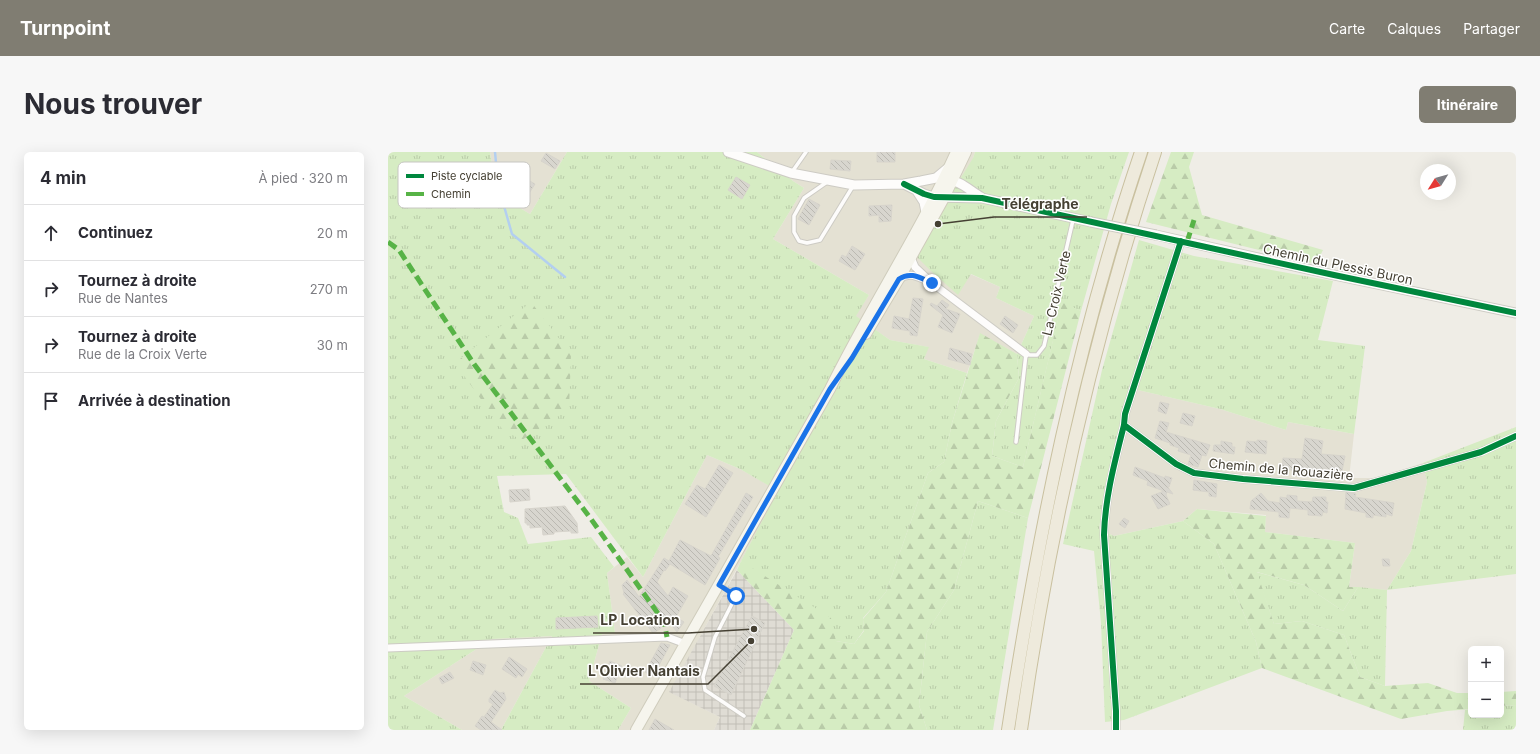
<!DOCTYPE html>
<html lang="fr">
<head>
<meta charset="utf-8">
<style>
	body { margin:0; font-family:Inter,sans-serif; background:#f7f7f7; color:#2b2b33 }
	.controls { position:absolute; right:12px; bottom:12px; display:grid; overflow:hidden; border-radius:6px; box-shadow:0 4px 16px #0002 }
	.controls button { width:36px; height:36px; display:grid; place-items:center; padding:0; border:0; border-bottom:1px solid #e1e1e2; background:#fff; color:#2b2b33; font:20px sans-serif }
	.compass { position:absolute; left:1032px; top:12px; width:36px; height:36px; border-radius:50%; background:#fff; box-shadow:0 4px 16px #0002; rotate:233deg }
	.stop { position:absolute; width:12px; height:12px; margin:-9px; border:3px solid #1a73e8; border-radius:50%; background:#fff }
	.stop.end { background:#1a73e8; border-color:#fff; box-shadow:0 1px 4px #0008 }
	.list { margin:0; padding:0; list-style:none }
	h2 { display:flex; justify-content:space-between; align-items:center; height:52px; margin:0; padding:0 16px; font-size:17px }
	h2 small { font-size:13px; font-weight:400; color:#7c7c81 }
	.list li { display:grid; grid-template-columns:26px 1fr auto; gap:12px; align-items:center; box-sizing:border-box; height:56px; padding:0 16px; border-top:1px solid #e1e1e2 }
	.list b { display:block; font-size:15px; white-space:nowrap }
	.list p { margin:0; font-size:13px; white-space:nowrap; color:#7c7c81 }
	.list em { font-size:13px; font-style:normal; color:#7c7c81 }
	.icon { flex:none; width:22px; height:22px; fill:none; stroke:currentColor; stroke-width:2; stroke-linecap:round; stroke-linejoin:round }
	.map { position:relative; flex:none; width:1128px; height:578px; overflow:hidden; border-radius:6px }
	header { display:flex; align-items:center; gap:24px; box-sizing:border-box; height:56px; padding:0 20px; background:#807d72; color:#fff }
	header strong { font-size:19px }
	nav { display:flex; gap:22px; margin-inline-start:auto; font-size:14px }
	.intro { display:flex; align-items:center; justify-content:space-between; box-sizing:border-box; height:96px; padding:0 24px }
	h1 { margin:0; font-size:28px }
	.button { padding:10px 18px; border-radius:6px; background:#807d72; color:#fff; font-size:14px; font-weight:700 }
	main { display:flex; gap:24px; padding:0 24px }
	aside { flex:1; background:#fff; border-radius:6px; box-shadow:0 4px 16px #0002 }
	.map>svg:first-child { display:block }
	.residential { fill:#e4e1d3 }
	.industrial { fill:url(#industrial-grid) }
	.grass { fill:url(#grass-tufts) }
	.forest { fill:url(#forest-firs) }
	.lines { fill:none; stroke-linecap:round; stroke-linejoin:round }
	.stream { stroke:#b3cff0; stroke-width:2.5 }
	.building { fill:url(#building-back-hatch); stroke:#d7d4cc }
	.service-casing { stroke:#cdcbc4; stroke-width:5.5 }
	.minor-casing { stroke:#cdcbc4; stroke-width:9 }
	.tertiary-casing { stroke:#cdcbc4; stroke-width:11 }
	.secondary-casing { stroke:#cfccbc; stroke-width:12 }
	.trunk-casing { stroke:#c9c09f; stroke-width:14 }
	.service { stroke:#fdfcfb; stroke-width:3.5 }
	.minor { stroke:#fdfcfb; stroke-width:7 }
	.tertiary { stroke:#fdfcfb; stroke-width:9 }
	.secondary { stroke:#f6f5ed; stroke-width:10 }
	.trunk { stroke:#eeeadc; stroke-width:12 }
	.tertiary-bridge-casing { stroke:#cdcbc4; stroke-width:11; stroke-linecap:butt }
	.tertiary-bridge { stroke:#fdfcfb; stroke-width:9 }
	.quiet { stroke:#57b346; stroke-width:5; stroke-dasharray:10 5; stroke-linecap:butt }
	.cycleway-casing { stroke:#fff; stroke-width:8 }
	.cycleway { stroke:#00873e; stroke-width:6 }
	.route { stroke:#1a73e8; stroke-width:5 }
	.labels { text-anchor:middle; stroke-width:3; stroke-linejoin:round; paint-order:stroke }
	.street-label { font-size:13px; fill:#454033; stroke:#fff }
	.key { fill:#fff; stroke:#c7c6c2; stroke-width:1 }
	.key-label { font-size:11px; fill:#454033 }
	.leader { fill:none; stroke:#454033; stroke-width:1.5 }
	.callout-dot { fill:#454033; stroke:#fff; stroke-width:1.5 }
	.callout-label { font-size:14px; text-anchor:middle; font-weight:bold; fill:#454033; stroke:#fff; stroke-width:3; stroke-linejoin:round; paint-order:stroke }
</style>
</head>
<body>
<header>
<strong>Turnpoint</strong>
<nav><a>Carte</a><a>Calques</a><a>Partager</a></nav>
</header>
<div class="intro"><h1>Nous trouver</h1><a class="button">Itinéraire</a></div>
<main>
<aside>
<h2>4 min<small>À pied · 320 m</small></h2>
<ul class="list">
<li><svg class="icon" aria-label="ahead" viewBox="0 0 24 24"><path d="M12 20V5M6 11l6-6 6 6"/></svg><div><b>Continuez</b></div><em>20 m</em></li>
<li><svg class="icon" aria-label="right" viewBox="0 0 24 24"><path d="M7 20v-9h11M14 6l5 5-5 5"/></svg><div><b>Tournez à droite</b><p>Rue de Nantes</p></div><em>270 m</em></li>
<li><svg class="icon" aria-label="right" viewBox="0 0 24 24"><path d="M7 20v-9h11M14 6l5 5-5 5"/></svg><div><b>Tournez à droite</b><p>Rue de la Croix Verte</p></div><em>30 m</em></li>
<li><svg class="icon" aria-label="arrive" viewBox="0 0 24 24"><path d="M6 21V4h12l-3 4 3 4H6"/></svg><div><b>Arrivée à destination</b></div></li>
</ul>
</aside>
<div class="map">
<svg width="1128" height="578" viewBox="0 0 1128 578">
	<defs>
		<pattern id="industrial-grid" width="8" height="8" patternUnits="userSpaceOnUse"><rect width="8" height="8" fill="#dfdcd4"/><path d="M0 4h8M4 0v8" fill="none" stroke="#c1beb6"/></pattern>
		<pattern id="grass-tufts" width="24" height="20" patternUnits="userSpaceOnUse"><rect width="24" height="20" fill="#d6ecc3"/><path d="M3 7l-1-3M5 7V3M7 7l1-3M15 17l-1-3M17 17v-4M19 17l1-3" fill="none" stroke="#b9cba8"/></pattern>
		<pattern id="forest-firs" width="22" height="20" patternUnits="userSpaceOnUse"><rect width="22" height="20" fill="#d6ecc3"/><path d="M5 1l3.5 6h-7zM16 11l3.5 6h-7z" fill="#b9cba8"/></pattern>
		<pattern id="building-back-hatch" width="6" height="6" patternUnits="userSpaceOnUse"><rect width="6" height="6" fill="#d8d6cf"/><path d="M-1 5l2 2M0 0l6 6M5-1l2 2" fill="none" stroke="#bbb9b2"/></pattern>
	</defs>
	<rect width="100%" height="100%" fill="#efede6"/>
	<path class="residential" d="M102 0H179L142 62 127 53 128 28 105 20Z
		M369 0H587L585 6 569 143 582 122 612 135 608 146 646 164 629 202 592 182 579 221 536 207 540 195 502 188 467 164 481 143 385 87 416 36 405 29Z
		M741 236 832 257 898 278 900 270 966 282 961 326H989L1035 311 1039 330 1023 399 999 438 961 435 967 391 877 380 878 363 809 357 795 369 726 384 711 377 718 329Z
		M319 303 352 317 391 339 282 540 332 565 326 578H230L243 556 201 529 214 482 227 481 219 421 239 405 255 425Z
		M164 484 113 578H74L16 544 104 487Z"/>
	<path class="industrial" d="M349 418 406 478 362 578H326L332 565 281 540Z"/>
	<path class="grass" d="M0 0H102L105 20 129 28 127 53 142 62 179 0H369L405 29 416 36 385 87 481 143 468 164 502 188 541 195 536 207 579 221 564 271 556 310 540 321 498 440 475 466 476 478 466 492 448 489 353 409 390 339 352 317 319 303 255 425 178 322 109 324 116 360 130 366 140 392 203 385 226 415 219 421 227 481 214 482 201 529 243 556 230 578H113L164 484 104 487 16 544 74 578H0Z
		M587 0H741L723 52 693 159 674 151 635 315 604 304 608 269 631 226 629 202 646 164 608 146 612 135 583 122 570 143 543 119 529 105 550 63 585 6Z
		M751 88 806 104 945 129 930 188 977 194 966 282 900 270 898 278 832 257 741 236 718 329 711 377 726 384 795 369 826 392 868 490 874 516 736 568 717 570 713 471 706 399 675 392 714 218Z
		M1128 275V422L999 438 997 534 972 525 956 483 914 469 886 472 868 420 916 433 955 459 970 435 999 438 1023 399 1039 330 1035 311Z
		M590 349 640 366 605 578H539L531 553 539 480 566 438Z
		M1128 553V578H1075L1077 558 1083 557V563H1113V554Z"/>
	<path class="forest" d="M783 0H806L801 15 814 63 935 98 928 112 758 70Z
		M143 150 183 202 181 257 134 288 115 278 67 211Z
		M674 150 693 159 640 366 590 349 566 438 539 480 531 553 539 578H362L406 478 349 418 353 409 443 466 448 489 466 492 476 479 475 467 498 440 540 321 556 310 564 271 592 181 629 202 631 226 608 269 604 304 635 315Z
		M809 357 878 364 877 380 967 391 961 435H970L955 459 916 433 869 420 886 472 914 469 956 483 972 525 997 534 1040 531 1069 541H1083V557L1059 559 1013 567 874 516 868 490 826 392 795 369Z
		M1128 539V553L1113 554V540Z"/>
	<g class="lines">
		<path class="stream" d="M107 0 110 33 124 82 177 125"/>
	</g>
	<path class="building" d="M489 0H507V10H489Z
		M158 1 172 9 167 17 153 9Z
		M443 8 463 9 462 19 442 17Z
		M348 25 362 33 354 47 340 38Z
		M140 28 147 32 140 43 134 39Z
		M421 47 432 53 421 73 410 67Z
		M504 53 503 69 491 70V63L481 64V54Z
		M464 94 477 102 467 118 451 109 454 103 458 105Z
		M525 146 535 147 529 184 522 183V179L504 176 506 164 521 167Z
		M554 148 561 153 558 157 572 162 564 181 550 175 555 163 542 153 543 151 549 154Z
		M617 164 630 173 625 181 612 172Z
		M562 196 584 202 582 213 560 207Z
		M772 250 781 252 778 262 770 259Z
		M795 261 807 264 804 274 792 271Z
		M772 269 781 271 778 280 822 293 818 304 814 303 810 315 800 312 803 303 790 299 791 296 782 293V291L767 286Z
		M917 286 935 289 933 302 957 304 954 319 933 317 932 321 894 317 895 306 914 307Z
		M869 288 879 289 878 302 857 300 859 289 869 290Z
		M833 289 844 291V295H847L846 302 825 299 826 293H833Z
		M331 313 345 321 318 365 297 352 309 333 317 337Z
		M747 315 777 326V324L784 326 781 335 779 334 785 342 779 340 778 343 782 352 770 357 763 344 776 339 759 333 760 329 745 323Z
		M806 328 829 332 828 345 821 344V340L805 338Z
		M141 337 142 348 122 350 121 338Z
		M958 340 968 342 967 345 1006 351 1004 364 998 362V365L985 363V366L978 365V361L957 357Z
		M358 341 365 345 330 405 332 406 317 433 282 412 277 419 276 418 269 430 280 444 285 435 300 444 288 465 296 470 289 480 278 466 272 477 265 481 235 442 236 441 234 433 239 428 251 445 276 406 281 409 292 388 323 404Z
		M873 341 880 349 892 351V345L899 346V343L909 344V349L924 350 925 345H938V350H940L939 361 935 360 934 364 920 363V358L902 356 901 366 891 365V360L862 357 863 349Z
		M177 354 189 371 190 381H183V379L166 380V382L155 383 154 375 142 376V373H139V371H137V357Z
		M736 366 741 369 737 376 731 372Z
		M994 407H1001L1002 414H995Z
		M209 464 210 475 168 477V466Z
		M364 464 377 471 343 543 326 534Z
		M273 491 282 493 265 524 257 520Z
		M121 505 139 517 134 525 130 522 128 526 114 517Z
		M85 509 98 513 95 523 82 518Z
		M222 509 234 514 227 531 215 527Z
		M62 520 66 526 54 532 51 526Z
		M107 538 112 541 116 540 118 547 103 570 114 578H93L87 574 94 564 96 565 105 552 101 550V547Z
		M267 567 272 570 286 578H261Z"/>
	<g class="lines">
		<defs>
			<path id="service" d="M404 20 418 0
				M439 30 416 46 406 64V80L411 89 419 91 432 88 465 34
				M628 290 638 202 642 203H649L656 194 685 68
				M332 433 348 444 327 485 315 525 317 538 356 564"/>
			<path id="minor" d="M524 104V108L527 115 544 131 638 202
				M511 127C520 121 526 123 535 127
				M736 273 788 312 806 321 855 327 966 336 1093 300 1128 284
				M0 496 279 485 298 492
				M728 578V559L716 383C717 345 727 309 736 273L737 262 793 89"/>
			<path id="tertiary" d="M340 0 403 21 466 33 516 32 533 29 548 26 560 16
				M557 28C571 27 582 39 593 45
				M516 32 536 42 546 45 594 46 703 70
				M529 39 536 50 538 60
				M768 83 946 123 1128 161"/>
			<path id="secondary" d="M478 182 511 127 556 46 578 0
				M248 578 442 237C481 157 532 81 568 0"/>
			<path id="trunk" d="M620 578C650 382 689 188 753 0
				M633 578C661 381 704 189 767 0"/>
		</defs>
		<use href="#service" class="service-casing"/>
		<use href="#minor" class="minor-casing"/>
		<use href="#tertiary" class="tertiary-casing"/>
		<use href="#secondary" class="secondary-casing"/>
		<use href="#trunk" class="trunk-casing"/>
		<use href="#service" class="service"/>
		<use href="#minor" class="minor"/>
		<use href="#tertiary" class="tertiary"/>
		<use href="#secondary" class="secondary"/>
		<use href="#trunk" class="trunk"/>
		<defs>
			<path id="tertiary-bridge" d="M703 70 768 83"/>
		</defs>
		<use href="#tertiary-bridge" class="tertiary-bridge-casing"/>
		<use href="#tertiary-bridge" class="tertiary-bridge"/>
		<path class="quiet" d="M0 90 11 98 86 212 203 367 276 470 279 485
			M799 90 806 68"/>
		<defs>
			<path id="cycleway" d="M516 32 536 42 546 45 594 46 946 123 1128 161
				M736 273 788 312 806 321 855 327 966 336 1093 300 1128 284
				M728 578V559L716 383C717 345 727 309 736 273L737 262 793 89"/>
		</defs>
		<use href="#cycleway" class="cycleway-casing"/>
		<use href="#cycleway" class="cycleway"/>
	</g>
	<g class="lines">
		<path class="route" d="M348 444 331 433 442 237 464 206 511 127C523 119 532 126 544 131"/>
	</g>
	<g class="labels">
		<g class="street-label">
			<text transform="translate(950 112) rotate(12)" y="5">Chemin du Plessis Buron</text>
			<text transform="translate(668 141) rotate(-77)" y="5">La Croix Verte</text>
			<text transform="translate(893 317) rotate(5)" y="5">Chemin de la Rouazière</text>
		</g>
	</g>
	<rect x="10" y="10" width="132" height="46" rx="6" class="key"/>
	<rect x="18" y="22" width="18" height="4" fill="#00873e"/>
	<rect x="18" y="40" width="18" height="4" fill="#57b346"/>
	<g class="key-label">
		<text x="43" y="28">Piste cyclable</text>
		<text x="43" y="46">Chemin</text>
	</g>
	<path class="leader" d="M550 72L606 65H699M366 477L300 481H205M363 489L320 532H192"/>
	<g class="callout-dot">
		<circle cx="550" cy="72" r="4"/>
		<circle cx="366" cy="477" r="4"/>
		<circle cx="363" cy="489" r="4"/>
	</g>
	<g class="callout-label">
		<text x="652" y="57">Télégraphe</text>
		<text x="252" y="473">LP Location</text>
		<text x="256" y="524">L'Olivier Nantais</text>
	</g>
</svg>
<div class="controls">
<button>+</button>
<button>−</button>
</div>
<svg class="compass" viewBox="-18 -18 36 36"><path d="M0-13l5 13h-10z" fill="#e53935"/><path d="M0 13l5-13h-10z" fill="#7c7c81"/></svg>
<div class="stop" style="left:348px;top:444px"></div>
<div class="stop end" style="left:544px;top:131px"></div>
</div>
</main>
</body>
</html>
